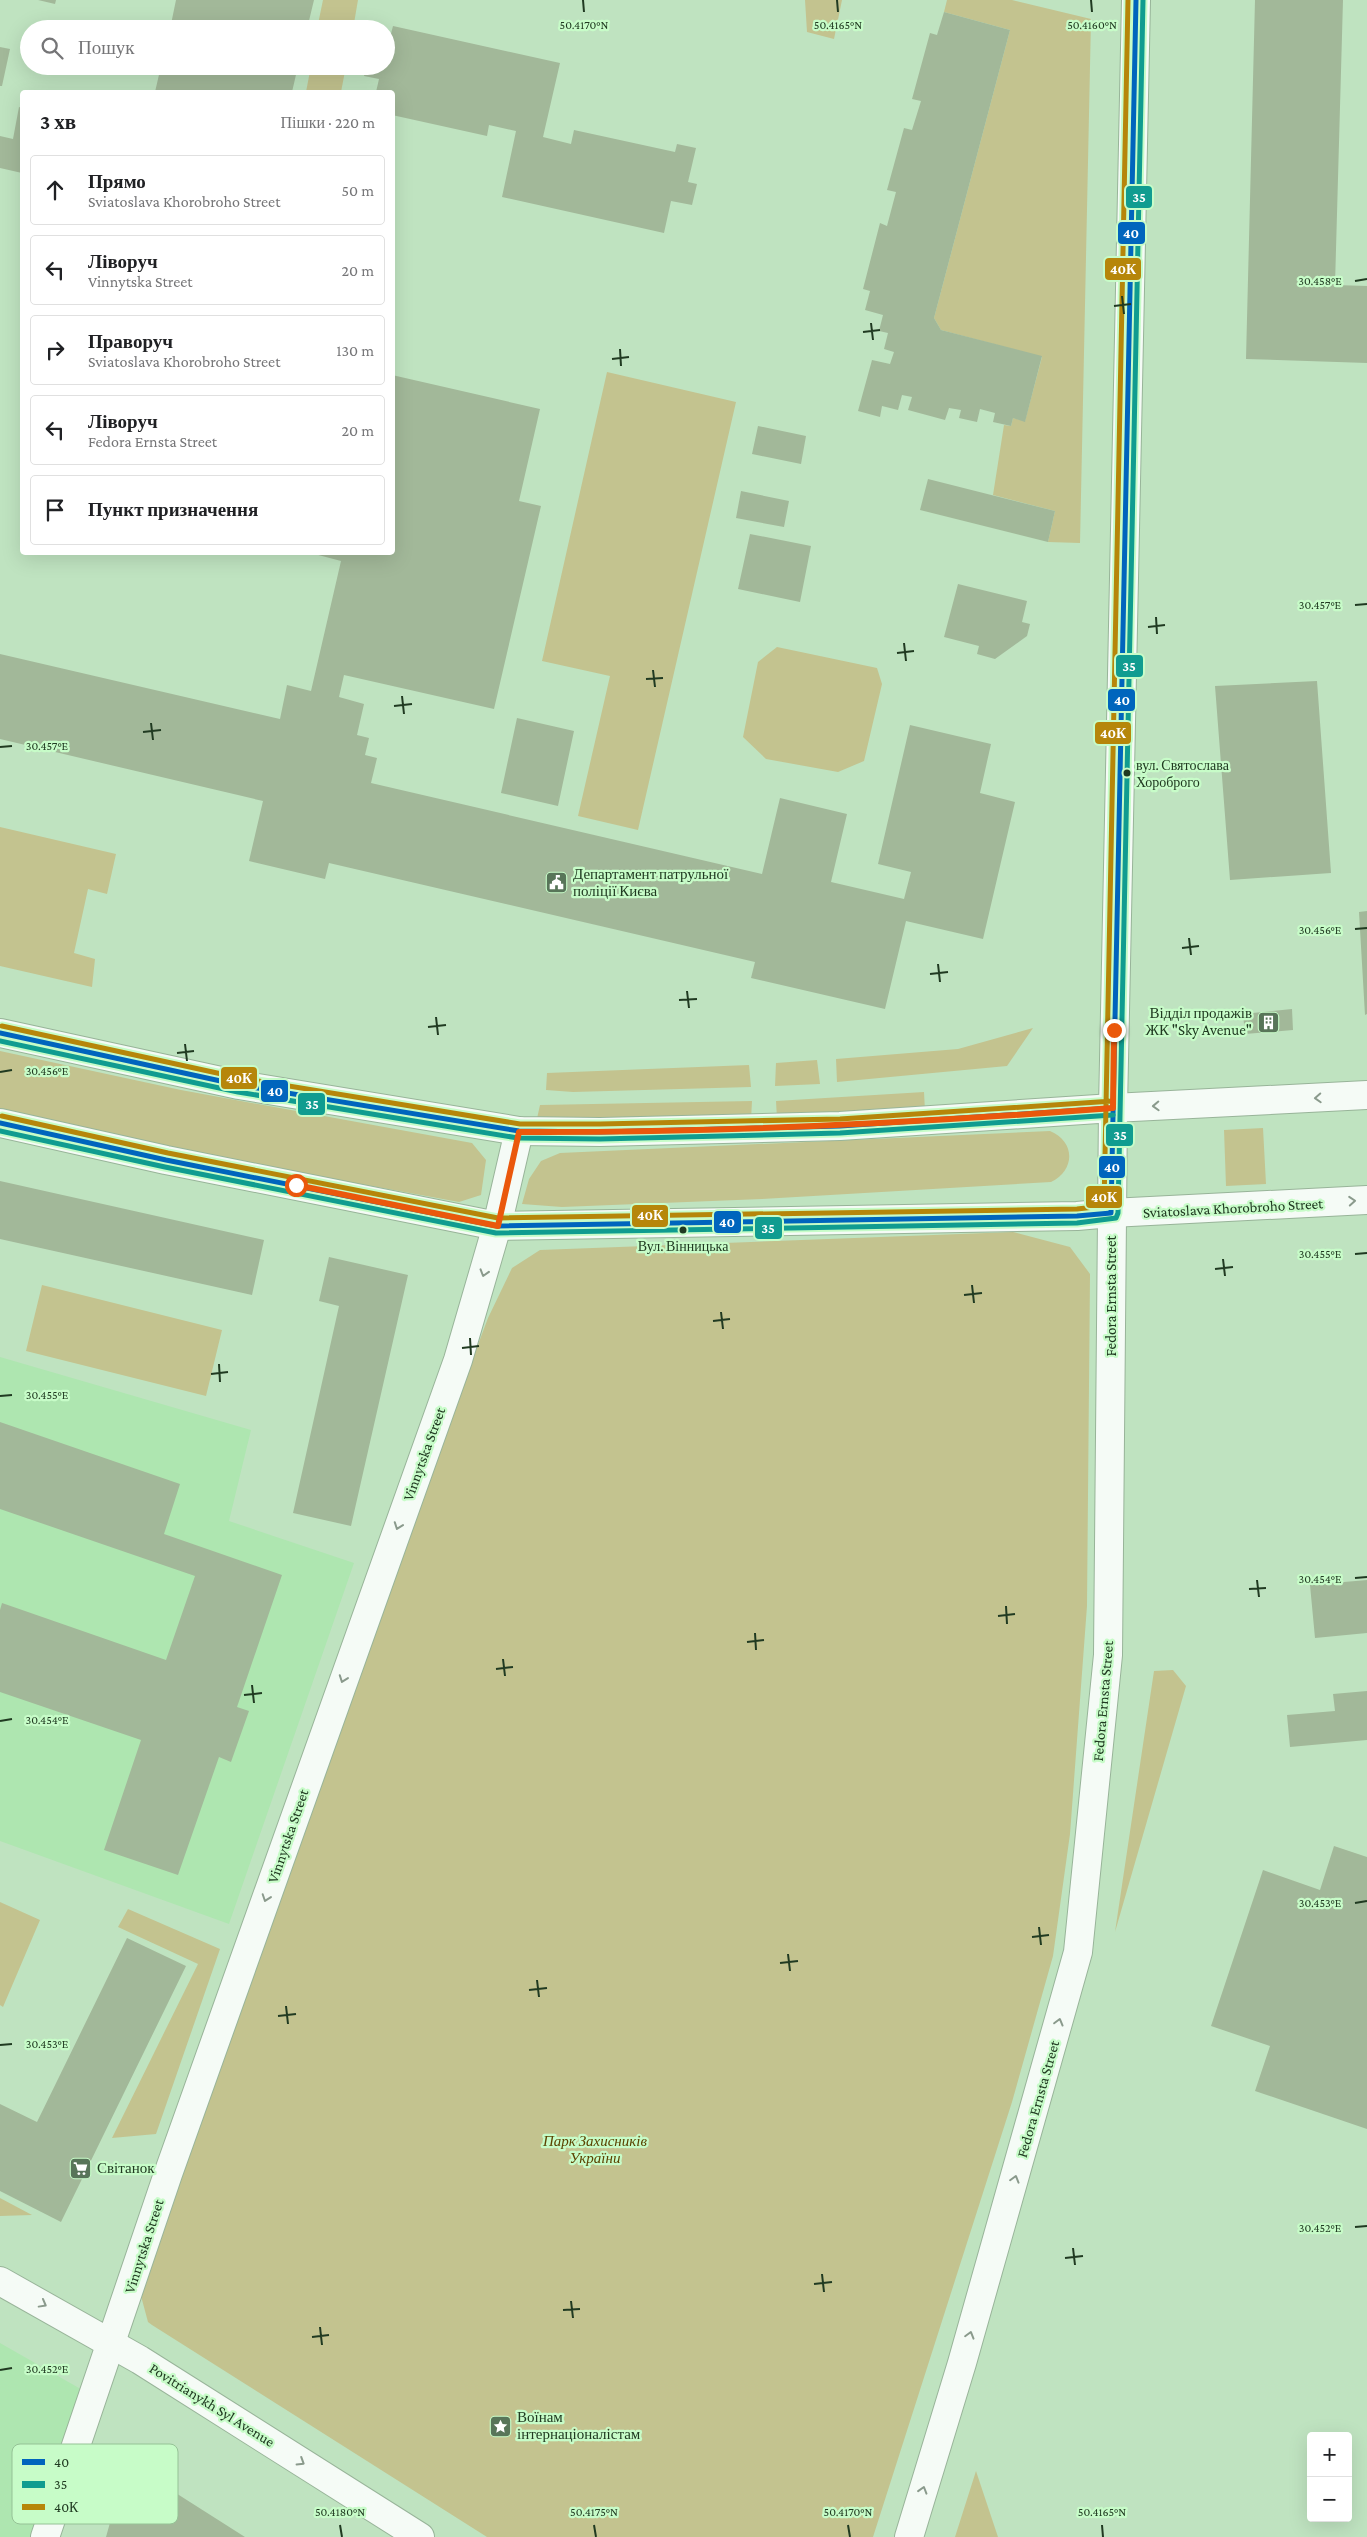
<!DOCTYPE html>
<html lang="uk">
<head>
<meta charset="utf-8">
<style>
	body { margin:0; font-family:"Crimson Pro",serif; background:#f2f2f2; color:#202124 }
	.controls { position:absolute; right:15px; bottom:15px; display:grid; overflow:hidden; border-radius:5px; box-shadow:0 5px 20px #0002 }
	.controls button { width:45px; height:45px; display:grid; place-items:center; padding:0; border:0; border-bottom:1px solid #e0e0e0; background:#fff; color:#202124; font:25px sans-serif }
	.stop { position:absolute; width:15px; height:15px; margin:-11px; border:4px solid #ea580c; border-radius:50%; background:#fff }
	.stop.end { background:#ea580c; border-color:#fff; box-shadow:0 1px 5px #0008 }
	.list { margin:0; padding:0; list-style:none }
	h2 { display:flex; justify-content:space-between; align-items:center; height:65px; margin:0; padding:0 20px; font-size:21px }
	h2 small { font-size:16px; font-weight:400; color:#757577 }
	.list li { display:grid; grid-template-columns:32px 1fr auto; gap:15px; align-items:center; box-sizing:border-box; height:70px; margin:0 10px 10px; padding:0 10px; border:1px solid #e0e0e0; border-radius:5px }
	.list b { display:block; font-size:19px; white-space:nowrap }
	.list p { margin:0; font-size:16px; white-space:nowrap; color:#757577 }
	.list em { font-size:16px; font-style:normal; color:#757577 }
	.icon { flex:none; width:28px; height:28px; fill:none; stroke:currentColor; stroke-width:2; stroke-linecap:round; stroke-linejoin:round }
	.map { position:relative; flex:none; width:1367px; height:2537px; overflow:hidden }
	.search { position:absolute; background:#fff; box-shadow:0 5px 20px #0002; left:20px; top:20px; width:375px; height:55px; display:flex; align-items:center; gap:12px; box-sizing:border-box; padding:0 18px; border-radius:28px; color:#757577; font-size:19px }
	.panel { position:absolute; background:#fff; box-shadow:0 5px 20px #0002; left:20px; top:90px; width:375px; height:465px; border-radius:5px }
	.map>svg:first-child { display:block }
	.built { fill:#aee6b0 }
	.green { fill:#c3c38f }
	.building { fill:#a2b899 }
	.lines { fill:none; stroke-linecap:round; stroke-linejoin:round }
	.minor-casing { stroke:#98b499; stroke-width:30 }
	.tertiary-casing { stroke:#98b499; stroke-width:30 }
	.primary-casing { stroke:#98b499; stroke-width:30 }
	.minor { stroke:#f5fbf6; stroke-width:28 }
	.tertiary { stroke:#f5fbf6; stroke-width:28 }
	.primary { stroke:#f5fbf6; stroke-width:28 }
	.bus-1-casing { stroke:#c7fcc8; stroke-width:9 }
	.bus-2-casing { stroke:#c7fcc8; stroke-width:9 }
	.bus-3-casing { stroke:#c7fcc8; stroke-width:9 }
	.bus-1 { stroke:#0065bd; stroke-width:5 }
	.bus-2 { stroke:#109c90; stroke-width:5 }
	.bus-3 { stroke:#b6860a; stroke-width:5 }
	.oneway { stroke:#8a9a8c }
	.route { stroke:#ea580c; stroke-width:6 }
	.ticks { fill:none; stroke:#203a21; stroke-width:2 }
	.bus-dot { fill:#203a21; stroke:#c7fcc8; stroke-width:2 }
	.labels { text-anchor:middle; stroke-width:4.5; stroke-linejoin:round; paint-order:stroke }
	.bus-label { font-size:14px; fill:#203a21; stroke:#c7fcc8; text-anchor:start }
	.poi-label { font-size:15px; fill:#203a21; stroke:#c7fcc8; text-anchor:start }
	.street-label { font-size:15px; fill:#203a21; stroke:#c7fcc8 }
	.park-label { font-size:15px; font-style:italic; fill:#5b4300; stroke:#c7fcc8 }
	.key { fill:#c7fcc8; stroke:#95c296; stroke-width:1 }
	.key-label { font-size:14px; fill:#203a21 }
	.ticks-label { font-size:12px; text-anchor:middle; fill:#203a21; stroke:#c7fcc8; stroke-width:4.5; stroke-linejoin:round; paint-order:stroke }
	.line-badge { stroke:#c7fcc8; stroke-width:2 }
	.badge-label { font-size:14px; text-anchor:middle; font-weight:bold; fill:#fff }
</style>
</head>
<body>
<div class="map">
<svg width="1367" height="2537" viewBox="0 0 1367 2537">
	<rect width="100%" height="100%" fill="#bfe3c0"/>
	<path class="built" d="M0 1357 251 1430 229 1521 354 1563 229 1924 0 1841Z
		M0 2343 93 2396 45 2537H0Z"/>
	<path class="green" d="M323 0H358L353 29H317Z
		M805 0H842L834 39 807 32Z
		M947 0H1012L1091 19 1080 543 1048 542 1055 511 993 495 1004 425 1011 426 1013 418 1025 421 1042 357 941 330 934 318 1010 30 944 12Z
		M311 66H346L341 92H306Z
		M607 372 736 402 638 830 578 816 610 676 542 661Z
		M777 647 877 668 882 684 864 761 838 772 766 759 743 737 758 662Z
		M0 827 116 854 107 894 88 889 74 953 95 959 92 987 0 966Z
		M1033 1028 1007 1066 837 1082 836 1059 958 1049Z
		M0 1051 181 1090 472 1143 486 1160 481 1195 459 1202 174 1150 0 1111Z
		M817 1060 820 1084 775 1086 776 1063Z
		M749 1065 751 1087 573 1092 546 1090 547 1073Z
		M924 1092 925 1111 777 1119 776 1101Z
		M752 1101 751 1120 536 1123 540 1105Z
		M1263 1128 1266 1184 1226 1186 1224 1130Z
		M1050 1131C1076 1142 1075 1170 1051 1182L762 1199 562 1207 522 1204 529 1179 541 1161 560 1153Z
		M1013 1232 1070 1247 1090 1274 1087 1606 1070 1834 1053 1956 1012 2102 873 2537H487L152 2325 148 2322 141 2296 321 1762 488 1318 512 1268 540 1250Z
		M42 1285 222 1330 206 1396 26 1351Z
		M1173 1670 1186 1686 1115 1932 1154 1671Z
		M0 1902 40 1920 3 2007 0 2005Z
		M128 1909 220 1949 156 2134 112 2138 198 1964 118 1927Z
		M0 2198 32 2215 0 2216Z
		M976 2471 998 2537H955Z"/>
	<path class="building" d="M38 0H56L55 4Z
		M176 0H314L307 29H170Z
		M1255 0H1343L1335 285 1367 286V363L1246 359Z
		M944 12 1010 30 934 318 941 330 1042 356 1025 422 1013 418 1011 426 993 422 995 413 980 409 977 422 959 418 961 410 949 408 945 420 908 410 912 397 902 395 898 410 882 406 880 417 858 411 872 360 890 364 894 352 884 349 888 333 879 331 883 315 865 310 870 291 863 289 880 223 887 226 896 192 887 190 904 128 912 130 921 101 912 99 930 33 937 35Z
		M393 26 560 63 543 137 571 144 574 130 675 152 677 144 696 148 688 182 697 184 692 205 671 201 664 233 502 197 516 131 489 125 487 136 392 115V92H376L379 79 364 76 367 66H386V53Z
		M0 47 10 49 2 86H0Z
		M161 66H298L292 92H155Z
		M19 107 22 108V173L0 168V136L13 139Z
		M392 375 540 409 519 501 541 506 494 709 344 675 339 697 364 704 357 735 369 738 365 755 377 758 371 783 762 874 780 798 847 814 831 882 904 899 911 872 878 864 910 725 991 744 980 793 1015 802 983 939 906 921 885 1009 751 978 755 962 329 863 325 879 249 861 263 801 0 739V654L280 719 287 685 311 691 341 561 307 552H392Z
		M758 426 806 436 801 464 752 454Z
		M928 479 1055 511 1048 542 920 510Z
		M741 491 789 501 784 527 736 518Z
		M750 534 811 546 800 602 738 589Z
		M958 584 1027 601 1022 622 1030 624 1027 636 995 659 977 654 979 646 944 637Z
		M1317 681 1331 873 1230 880 1215 686Z
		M517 718 574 731 558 806 501 793Z
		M1367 911V1014L1365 1015 1359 912Z
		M1292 1009 1293 1030 1245 1034 1243 1014Z
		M0 1181 264 1240 252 1295 0 1239Z
		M329 1257 408 1275 351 1526 293 1513 339 1306 319 1301Z
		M0 1422 180 1484 164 1534 282 1575 237 1707 249 1711 231 1762 219 1757 178 1875 104 1850 141 1740 0 1692V1610L2 1603 166 1660 195 1576 0 1509Z
		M1367 1580V1633L1315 1638 1310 1585Z
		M1367 1691V1740L1290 1747 1287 1715 1335 1711 1333 1694Z
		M1334 1846 1367 1857V2129L1255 2091 1270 2046 1211 2026 1263 1870 1320 1890Z
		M127 1938 186 1966 61 2222 0 2191V2104L37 2122Z
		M127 2462 245 2537H106Z"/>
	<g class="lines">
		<defs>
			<path id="minor" d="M1113 1108 1367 1095
				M1111 1213 1367 1200
				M45 2537 168 2174 458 1360 497 1226 519 1131"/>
			<path id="tertiary" d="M1113 1108 1136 0
				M0 1123 166 1160 497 1226 1077 1216 1111 1213"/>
			<path id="primary" d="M0 1033 239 1085 519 1131 600 1132 840 1126 1113 1108 1108 1655 1078 1952 962 2363 909 2537
				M0 2281 140 2360 420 2537"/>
		</defs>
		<use href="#minor" class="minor-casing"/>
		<use href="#tertiary" class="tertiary-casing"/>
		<use href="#primary" class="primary-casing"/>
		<use href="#minor" class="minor"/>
		<use href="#tertiary" class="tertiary"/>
		<use href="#primary" class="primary"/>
		<defs>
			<path id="bus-1" d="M0 1033 239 1085 519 1131 600 1132 840 1126 1113 1108
				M0 1123 166 1160 497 1226 1077 1216 1111 1213 1136 0"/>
			<path id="bus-2" d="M0 1041 238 1092 518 1138 600 1139 840 1133 1113 1115
				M0 1131 165 1167 496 1233 1077 1223 1116 1218 1118 1213 1143 0"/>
			<path id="bus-3" d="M2 1026 240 1078 520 1124H600L840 1119 1113 1101
				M2 1116 168 1153 498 1218 1077 1209 1104 1206 1128 0"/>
		</defs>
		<use href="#bus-1" class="bus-1-casing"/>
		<use href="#bus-2" class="bus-2-casing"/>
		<use href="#bus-3" class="bus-3-casing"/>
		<use href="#bus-1" class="bus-1"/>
		<use href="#bus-2" class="bus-2"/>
		<use href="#bus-3" class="bus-3"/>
	</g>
	<defs><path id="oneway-chevron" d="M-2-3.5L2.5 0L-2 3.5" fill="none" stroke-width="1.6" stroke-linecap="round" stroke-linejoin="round" transform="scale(1.25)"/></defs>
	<g class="oneway">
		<use href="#oneway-chevron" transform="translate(1318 1098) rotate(177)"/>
		<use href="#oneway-chevron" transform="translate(1156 1106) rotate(178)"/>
		<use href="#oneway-chevron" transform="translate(1352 1201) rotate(-4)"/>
		<use href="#oneway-chevron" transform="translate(484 1273) rotate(107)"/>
		<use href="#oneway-chevron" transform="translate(398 1526) rotate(110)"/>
		<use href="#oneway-chevron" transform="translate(343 1679) rotate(110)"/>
		<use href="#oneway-chevron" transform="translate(266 1898) rotate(109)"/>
		<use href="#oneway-chevron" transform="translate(1059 2022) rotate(-75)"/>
		<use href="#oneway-chevron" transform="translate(1015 2179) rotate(-74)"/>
		<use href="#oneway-chevron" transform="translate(43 2304) rotate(29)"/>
		<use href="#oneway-chevron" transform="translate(970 2335) rotate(-74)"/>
		<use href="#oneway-chevron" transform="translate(301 2462) rotate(32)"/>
		<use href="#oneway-chevron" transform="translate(923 2490) rotate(-73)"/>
	</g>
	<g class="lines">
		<path class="route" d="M296 1185 498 1226 519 1132C717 1133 915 1123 1113 1108L1114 1030"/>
	</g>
	<path class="ticks" d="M583 0 584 12M837 0 838 12M1091 0 1092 12M1355 281 1367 279M1122 296 1124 314M1114 306 1131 304M871 323 873 340M863 332 880 330M620 349 621 366M612 359 629 357M1355 605 1367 604M1156 617 1157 634M1148 627 1165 625M904 643 906 661M897 653 914 651M653 670 655 687M646 679 663 678M402 696 404 714M394 706 412 704M151 723 153 740M143 732 161 730M0 747 12 746M1355 929 1367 928M1189 938 1191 955M1182 948 1199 946M938 964 940 982M930 974 948 972M687 991 689 1008M679 1000 697 999M436 1017 438 1035M428 1027 446 1025M185 1044 187 1061M177 1053 194 1051M0 1072 12 1070M1355 1254 1367 1253M1223 1259 1225 1276M1215 1269 1233 1267M972 1285 974 1303M964 1295 982 1293M721 1312 723 1329M713 1321 730 1319M470 1338 471 1355M462 1348 479 1346M219 1364 220 1382M211 1374 228 1372M0 1396 12 1395M1355 1578 1367 1577M1257 1580 1259 1597M1249 1589 1266 1588M1006 1606 1007 1624M998 1616 1015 1614M755 1633 756 1650M747 1642 764 1640M503 1659 505 1676M496 1669 513 1667M252 1685 254 1703M244 1695 262 1693M0 1721 12 1719M1355 1903 1367 1901M1039 1927 1041 1945M1032 1937 1049 1935M788 1954 790 1971M780 1963 798 1961M537 1980 539 1997M529 1990 547 1988M286 2006 288 2024M278 2016 296 2014M0 2045 12 2044M1355 2227 1367 2226M1073 2248 1075 2265M1065 2258 1083 2256M822 2274 824 2292M814 2284 832 2282M571 2301 573 2318M563 2310 580 2309M320 2327 322 2345M312 2337 329 2335M0 2370 12 2368M340 2525 342 2537M594 2525 596 2537M848 2525 850 2537M1102 2525 1103 2537"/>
	<defs>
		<symbol id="civic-square" viewBox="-11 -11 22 22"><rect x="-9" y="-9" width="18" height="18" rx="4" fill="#587559" stroke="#c7fcc8"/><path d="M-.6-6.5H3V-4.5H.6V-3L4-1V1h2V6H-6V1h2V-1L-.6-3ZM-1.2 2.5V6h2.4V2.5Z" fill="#fff"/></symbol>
		<symbol id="building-square" viewBox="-11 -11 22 22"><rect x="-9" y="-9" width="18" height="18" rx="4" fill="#587559" stroke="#c7fcc8"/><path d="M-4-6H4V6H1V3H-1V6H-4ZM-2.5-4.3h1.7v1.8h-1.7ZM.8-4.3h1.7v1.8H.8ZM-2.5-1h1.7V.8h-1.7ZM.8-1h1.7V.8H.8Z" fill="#fff"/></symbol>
		<symbol id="supermarket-square" viewBox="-11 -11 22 22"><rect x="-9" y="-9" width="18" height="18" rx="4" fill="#587559" stroke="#c7fcc8"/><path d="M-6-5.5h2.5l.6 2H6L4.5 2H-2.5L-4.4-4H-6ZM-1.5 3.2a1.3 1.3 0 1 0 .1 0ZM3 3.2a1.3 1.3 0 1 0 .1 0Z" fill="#fff"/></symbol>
		<symbol id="sight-square" viewBox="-11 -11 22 22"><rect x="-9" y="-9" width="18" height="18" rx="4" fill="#587559" stroke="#c7fcc8"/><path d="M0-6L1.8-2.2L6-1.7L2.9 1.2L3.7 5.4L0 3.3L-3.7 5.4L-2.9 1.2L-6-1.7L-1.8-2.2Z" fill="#fff"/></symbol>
	</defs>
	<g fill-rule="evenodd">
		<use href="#civic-square" x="544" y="870" width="25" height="25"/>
		<use href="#building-square" x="1256" y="1010" width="25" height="25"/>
		<use href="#supermarket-square" x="68" y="2156" width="25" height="25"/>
		<use href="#sight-square" x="488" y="2414" width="25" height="25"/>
	</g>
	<g class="bus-dot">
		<circle cx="1127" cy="773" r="4.5"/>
		<circle cx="683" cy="1230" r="4.5"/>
	</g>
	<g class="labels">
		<g class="bus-label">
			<text x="1136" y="770">вул. Святослава<tspan x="1136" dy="17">Хороброго</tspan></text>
			<text x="683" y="1251" text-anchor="middle">Вул. Вінницька</text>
		</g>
		<g class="poi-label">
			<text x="573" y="879">Департамент патрульної<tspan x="573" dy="17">поліції Києва</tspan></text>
			<text x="1252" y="1018" text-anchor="end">Відділ продажів<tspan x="1252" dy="17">ЖК "Sky Avenue"</tspan></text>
			<text x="97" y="2173">Світанок</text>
			<text x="517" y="2422">Воїнам<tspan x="517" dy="17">інтернаціоналістам</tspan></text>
		</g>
		<g class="street-label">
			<text transform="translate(1233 1208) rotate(-3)" y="5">Sviatoslava Khorobroho Street</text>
			<text transform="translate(1111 1296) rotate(-90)" y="5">Fedora Ernsta Street</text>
			<text transform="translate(424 1454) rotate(-70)" y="5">Vinnytska Street</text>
			<text transform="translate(1103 1701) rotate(-85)" y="5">Fedora Ernsta Street</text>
			<text transform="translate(288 1836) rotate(-71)" y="5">Vinnytska Street</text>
			<text transform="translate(1038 2099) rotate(-74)" y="5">Fedora Ernsta Street</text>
			<text transform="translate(144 2246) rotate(-72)" y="5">Vinnytska Street</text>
			<text transform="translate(212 2405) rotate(32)" y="5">Povitrianykh Syl Avenue</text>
		</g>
		<g class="park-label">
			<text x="595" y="2146">Парк Захисників<tspan x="595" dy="17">України</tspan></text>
		</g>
	</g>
	<rect x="12" y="2444" width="166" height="80" rx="8" class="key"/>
	<rect x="22" y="2459" width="23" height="6" fill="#0065bd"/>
	<rect x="22" y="2481" width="23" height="7" fill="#109c90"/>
	<rect x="22" y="2504" width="23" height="6" fill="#b6860a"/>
	<g class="key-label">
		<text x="54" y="2467">40</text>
		<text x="54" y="2489">35</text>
		<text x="54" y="2512">40К</text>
	</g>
	<g class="ticks-label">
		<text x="584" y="29">50.4170°N</text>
		<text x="838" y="29">50.4165°N</text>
		<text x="1092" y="29">50.4160°N</text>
		<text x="1320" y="285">30.458°E</text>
		<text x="1320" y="609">30.457°E</text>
		<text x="47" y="750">30.457°E</text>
		<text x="1320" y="934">30.456°E</text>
		<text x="47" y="1075">30.456°E</text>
		<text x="1320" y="1258">30.455°E</text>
		<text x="47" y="1399">30.455°E</text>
		<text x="1320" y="1583">30.454°E</text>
		<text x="47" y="1724">30.454°E</text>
		<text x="1320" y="1907">30.453°E</text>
		<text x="47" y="2048">30.453°E</text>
		<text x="1320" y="2232">30.452°E</text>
		<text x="47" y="2373">30.452°E</text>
		<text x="340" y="2516">50.4180°N</text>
		<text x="594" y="2516">50.4175°N</text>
		<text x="848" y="2516">50.4170°N</text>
		<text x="1102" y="2516">50.4165°N</text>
	</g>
	<g class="line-badge">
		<rect x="1125" y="185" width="28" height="24" rx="5" fill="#109c90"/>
		<rect x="1117" y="221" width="29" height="24" rx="5" fill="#0065bd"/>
		<rect x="1104" y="257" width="38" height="24" rx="5" fill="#b6860a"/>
		<rect x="1115" y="654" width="29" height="24" rx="5" fill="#109c90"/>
		<rect x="1107" y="688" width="29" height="24" rx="5" fill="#0065bd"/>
		<rect x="1094" y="721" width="38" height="24" rx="5" fill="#b6860a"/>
		<rect x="220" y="1066" width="38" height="24" rx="5" fill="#b6860a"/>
		<rect x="260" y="1079" width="29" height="24" rx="5" fill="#0065bd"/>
		<rect x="297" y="1092" width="29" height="24" rx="5" fill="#109c90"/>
		<rect x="1105" y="1123" width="29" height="24" rx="5" fill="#109c90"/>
		<rect x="1098" y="1155" width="28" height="24" rx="5" fill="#0065bd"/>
		<rect x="1085" y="1185" width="38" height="24" rx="5" fill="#b6860a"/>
		<rect x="631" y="1204" width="38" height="24" rx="5" fill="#b6860a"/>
		<rect x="713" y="1210" width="29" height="24" rx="5" fill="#0065bd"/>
		<rect x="754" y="1216" width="29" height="24" rx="5" fill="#109c90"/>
	</g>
	<g class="badge-label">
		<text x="1139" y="202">35</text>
		<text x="1131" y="238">40</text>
		<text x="1123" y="274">40К</text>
		<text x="1129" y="671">35</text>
		<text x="1122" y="705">40</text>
		<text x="1113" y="738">40К</text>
		<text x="239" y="1083">40К</text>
		<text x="275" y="1096">40</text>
		<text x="312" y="1109">35</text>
		<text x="1120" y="1140">35</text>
		<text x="1112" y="1172">40</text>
		<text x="1104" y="1202">40К</text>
		<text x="650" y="1220">40К</text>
		<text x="727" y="1227">40</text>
		<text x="768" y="1233">35</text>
	</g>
</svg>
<div class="controls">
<button>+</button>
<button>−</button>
</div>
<div class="stop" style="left:296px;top:1185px"></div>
<div class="stop end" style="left:1114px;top:1030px"></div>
<div class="search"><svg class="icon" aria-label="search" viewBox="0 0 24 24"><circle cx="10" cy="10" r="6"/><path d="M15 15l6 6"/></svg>Пошук</div>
<section class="panel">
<h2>3 хв<small>Пішки · 220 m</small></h2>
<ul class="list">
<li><svg class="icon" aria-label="ahead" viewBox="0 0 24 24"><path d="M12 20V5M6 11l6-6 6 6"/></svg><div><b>Прямо</b><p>Sviatoslava Khorobroho Street</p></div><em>50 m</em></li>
<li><svg class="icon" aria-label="left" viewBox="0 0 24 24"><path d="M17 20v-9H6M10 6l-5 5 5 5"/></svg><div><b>Ліворуч</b><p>Vinnytska Street</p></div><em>20 m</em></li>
<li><svg class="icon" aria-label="right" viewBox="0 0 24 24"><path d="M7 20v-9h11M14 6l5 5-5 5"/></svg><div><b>Праворуч</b><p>Sviatoslava Khorobroho Street</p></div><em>130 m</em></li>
<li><svg class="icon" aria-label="left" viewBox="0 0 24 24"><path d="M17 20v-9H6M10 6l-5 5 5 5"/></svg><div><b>Ліворуч</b><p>Fedora Ernsta Street</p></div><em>20 m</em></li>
<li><svg class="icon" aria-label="arrive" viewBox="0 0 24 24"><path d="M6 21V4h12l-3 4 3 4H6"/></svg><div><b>Пункт призначення</b></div></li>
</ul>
</section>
</div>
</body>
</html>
